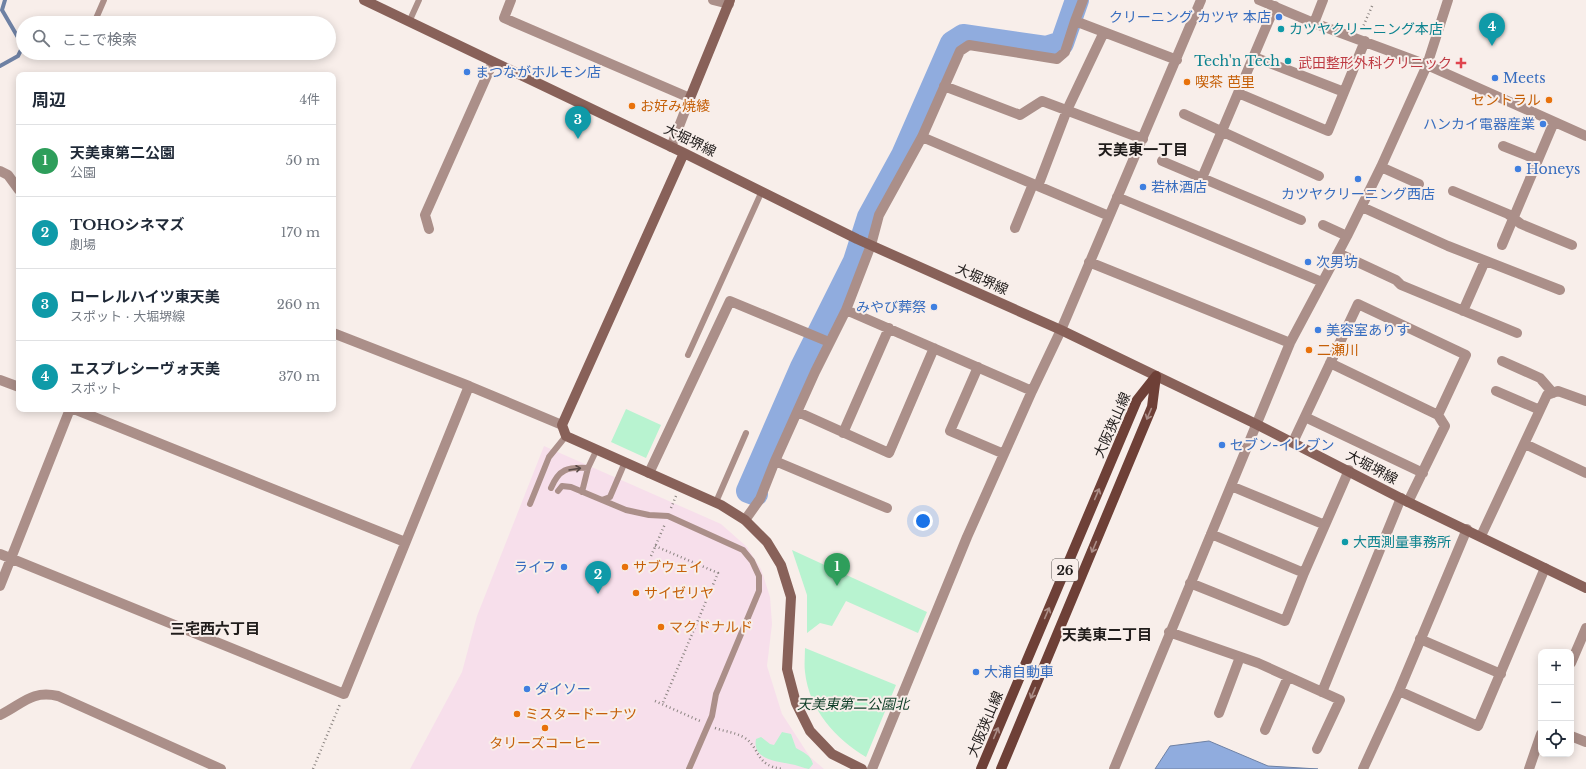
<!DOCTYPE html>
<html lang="ja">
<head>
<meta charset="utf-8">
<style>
	body { margin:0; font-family:"Libre Baskerville","Noto Sans JP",serif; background:#f6f6f7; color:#1f2937 }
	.controls { position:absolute; right:12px; bottom:12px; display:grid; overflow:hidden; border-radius:8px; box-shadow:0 2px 10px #0003 }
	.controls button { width:36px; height:36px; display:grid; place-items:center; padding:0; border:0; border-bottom:1px solid #e0e1e3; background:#fff; color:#1f2937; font:20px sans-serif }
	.you { position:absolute; left:923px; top:521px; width:14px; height:14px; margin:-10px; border:3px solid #fff; border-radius:50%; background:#1a73e8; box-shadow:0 0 0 6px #1a73e833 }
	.badge { display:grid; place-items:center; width:26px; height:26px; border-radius:50%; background:#111827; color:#fff; font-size:13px; font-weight:700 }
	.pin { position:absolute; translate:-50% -33px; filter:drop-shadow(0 1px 2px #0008) }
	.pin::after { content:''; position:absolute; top:21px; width:14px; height:12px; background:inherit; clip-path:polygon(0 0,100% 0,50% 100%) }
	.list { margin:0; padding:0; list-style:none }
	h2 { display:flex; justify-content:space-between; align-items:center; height:52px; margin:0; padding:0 16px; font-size:17px }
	h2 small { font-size:13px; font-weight:400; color:#747a83 }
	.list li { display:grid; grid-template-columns:26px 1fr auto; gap:12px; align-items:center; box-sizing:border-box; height:72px; padding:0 16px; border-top:1px solid #e0e1e3 }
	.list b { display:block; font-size:15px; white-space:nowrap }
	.list p { margin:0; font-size:13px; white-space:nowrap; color:#747a83 }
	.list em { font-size:13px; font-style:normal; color:#747a83 }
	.icon { flex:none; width:22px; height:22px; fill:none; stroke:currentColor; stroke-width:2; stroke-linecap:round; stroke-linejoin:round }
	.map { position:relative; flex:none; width:1586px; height:769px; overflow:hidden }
	.search { position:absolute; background:#fff; box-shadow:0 2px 10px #0003; left:16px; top:16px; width:320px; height:44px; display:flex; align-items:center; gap:10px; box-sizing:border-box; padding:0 14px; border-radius:22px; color:#747a83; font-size:15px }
	.panel { position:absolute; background:#fff; box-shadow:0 2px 10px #0003; left:16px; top:72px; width:320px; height:340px; border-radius:8px }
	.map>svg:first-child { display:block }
	.commercial { fill:#f7dfeb }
	.green { fill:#b8f3d0 }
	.water { fill:#90acde; stroke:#6e81a4 }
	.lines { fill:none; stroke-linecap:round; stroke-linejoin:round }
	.stream { stroke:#6e81a4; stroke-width:4 }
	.river { stroke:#90acde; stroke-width:24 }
	.path { stroke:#8b8481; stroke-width:2.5; stroke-dasharray:1 3; stroke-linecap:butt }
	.lane { stroke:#ab8f89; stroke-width:6 }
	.street { stroke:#ab8f89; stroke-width:10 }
	.secondary { stroke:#886159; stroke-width:10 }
	.primary { stroke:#6e4037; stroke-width:10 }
	.oneway { stroke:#ac8e88 }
	.oneway2 { stroke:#584a47 }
	.shop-dot { fill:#3f7fe0; stroke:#f8eeea; stroke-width:1.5 }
	.culture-dot { fill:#0f9aa8; stroke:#f8eeea; stroke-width:1.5 }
	.health-dot { fill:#e0444e; stroke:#f8eeea; stroke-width:1.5 }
	.food-dot { fill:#e8710a; stroke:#f8eeea; stroke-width:1.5 }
	.labels { text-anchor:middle; stroke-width:4; stroke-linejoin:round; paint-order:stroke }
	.shield { fill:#f8eeea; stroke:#615b59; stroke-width:1 }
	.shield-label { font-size:13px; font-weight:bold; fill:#201c1b }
	.shop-label { font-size:14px; fill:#366cbe; stroke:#f8eeea; text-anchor:start }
	.culture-label { font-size:14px; fill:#0d838f; stroke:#f8eeea; text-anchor:start }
	.health-label { font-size:14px; fill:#be3a42; stroke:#f8eeea; text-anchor:end }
	.food-label { font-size:14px; fill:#c56008; stroke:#f8eeea; text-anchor:start }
	.street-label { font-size:14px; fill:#201c1b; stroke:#f8eeea }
	.park-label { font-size:14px; font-style:italic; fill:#0c3c25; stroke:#f8eeea }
	.neighbourhood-label { font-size:15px; font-weight:bold; fill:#201c1b; stroke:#f8eeea }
</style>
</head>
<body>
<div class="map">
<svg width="1586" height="769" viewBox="0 0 1586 769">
	<rect width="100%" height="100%" fill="#f8eeea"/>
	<path class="commercial" d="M544 446 721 524 747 547 761 569 770 597 772 624 767 666 782 714 810 757 824 769H410L462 672 477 616Z"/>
	<path class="green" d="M626 409 661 425 646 458 611 442Z
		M792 550 927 612 918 633 846 601 832 626 820 623 807 633V595Z
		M805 648 896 685 866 757C836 739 809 710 805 672 804 664 805 656 805 648Z
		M782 732 791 734 796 748C803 752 811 755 813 764L809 769C803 768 797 765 790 764 777 761 752 760 756 739L761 737 770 744 774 745Z"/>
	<path class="water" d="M1209 741 1268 766 1318 769H1155L1170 746Z"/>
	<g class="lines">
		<path class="stream" d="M0 66 18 56 23 46 2 10 5 0"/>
		<path class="river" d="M756 494 748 491 802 367 855 261 869 217 903 155 952 43 963 36 1046 48 1062 43 1077 0"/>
		<path class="path" d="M1362 29 1373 4
			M671 508 676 496
			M655 546 718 573 662 705
			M651 556 665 524
			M655 701 700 721
			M715 728C726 732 735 732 745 738 761 749 755 766 783 769
			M313 769 340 704"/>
		<path class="lane" d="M409 22 419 0
			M94 23 104 0
			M688 355 762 191
			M551 488C559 469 567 467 588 468L597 449
			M558 491 562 486 571 487 626 510 649 515 668 516 743 550 752 561 759 576V591L716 694 712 716 689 769
			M582 492 588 468
			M602 500 610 497 625 462
			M716 502 746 433
			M530 504 549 457 566 436"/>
		<path class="street" d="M511 0 504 18 690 98 671 147
			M713 0 729 4
			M1259 0 1314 23 1427 65 1586 136
			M1075 21 1083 0
			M1314 23 1323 0
			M1254 57 1344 92
			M944 86 1020 115 1042 101 1143 139
			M1238 93 1328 131 1365 41
			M1184 114 1319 176
			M922 137 1109 216
			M1503 146 1538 160
			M1162 161 1301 220
			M1381 167 1419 184
			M0 171 8 175 19 190
			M1202 178 1275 6
			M1038 186 1067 110 1104 32
			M1453 191 1508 214 1521 224 1572 245
			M1117 197 1322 282
			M1362 207 1448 246 1560 290
			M1323 225 1347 236
			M1015 228 1033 184
			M429 229 425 215 493 62
			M1502 245 1554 122
			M1338 253 1396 280 1401 285 1517 333
			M1089 262 1290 343
			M846 310 1032 391
			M1463 311 1485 261
			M1502 361 1540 378 1553 393
			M1330 363 1438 415 1445 426 1408 502
			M978 367 950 431 1004 454
			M0 380 19 387
			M469 386 562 425
			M1496 391 1540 410
			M74 409 405 542
			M798 412 889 453 934 348
			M1305 417 1423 473
			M843 433 889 328
			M1293 442 1358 304 1466 355 1438 415
			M1525 444 1586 473
			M775 461 887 508
			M649 473 730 301 829 342
			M1231 486 1325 525 1349 470
			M745 520 760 499 775 461 815 372 846 310 871 245 879 215 922 137 960 51 969 45 1057 59 1065 52 1075 21 1177 60
			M1211 534 1304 573 1325 525
			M1481 536 1547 395 1558 391 1586 401
			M0 554 344 694 469 386 333 333
			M1190 583 1285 621 1304 573
			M0 586 70 409
			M1169 632 1258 663 1340 700 1317 749
			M1420 639 1501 674
			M1571 663 1586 628
			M1399 691 1478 726 1545 568
			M1322 692 1401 498
			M1219 713 1240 657
			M0 715C23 704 31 690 58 696L221 769
			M1265 730 1288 677
			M1571 736 1586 742
			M872 769 967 537 1032 391 1061 330 1201 0
			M1114 769 1290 343 1347 236 1381 167 1427 65 1448 0
			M1363 769 1399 691 1467 529
			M1529 769 1541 734"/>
		<path class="secondary" d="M364 0 684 153 857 239 1061 330 1256 424 1408 502 1586 588
			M690 98 730 0
			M684 153 562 425 566 436 721 505 745 520 767 542 781 565 791 597 787 669 796 703 810 731 832 754 862 769"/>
		<path class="primary" d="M981 769 1137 400 1156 376
			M1001 769 1152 407 1156 376"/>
	</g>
	<defs><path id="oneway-shaft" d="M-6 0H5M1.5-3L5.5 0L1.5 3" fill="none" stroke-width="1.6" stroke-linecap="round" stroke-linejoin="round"/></defs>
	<g class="oneway">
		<use href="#oneway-shaft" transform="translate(1149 414) rotate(113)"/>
		<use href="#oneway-shaft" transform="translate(1097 494) rotate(-67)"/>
		<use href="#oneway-shaft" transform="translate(1094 547) rotate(113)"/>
		<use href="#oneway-shaft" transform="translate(1047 613) rotate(-67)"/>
		<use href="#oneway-shaft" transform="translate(1033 693) rotate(113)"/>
		<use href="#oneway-shaft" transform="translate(996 733) rotate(-67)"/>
	</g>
	<use class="oneway2" href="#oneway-shaft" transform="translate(575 469) rotate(-9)"/>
	<g class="shop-dot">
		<circle cx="1279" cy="17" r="4"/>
		<circle cx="467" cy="72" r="4"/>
		<circle cx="1495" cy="78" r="4"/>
		<circle cx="1543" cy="124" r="4"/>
		<circle cx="1518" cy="169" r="4"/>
		<circle cx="1358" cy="179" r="4"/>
		<circle cx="1143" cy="187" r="4"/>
		<circle cx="1308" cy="262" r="4"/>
		<circle cx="934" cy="307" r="4"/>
		<circle cx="1318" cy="330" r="4"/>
		<circle cx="1222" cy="445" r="4"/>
		<circle cx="564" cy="567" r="4"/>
		<circle cx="976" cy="672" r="4"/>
		<circle cx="527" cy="689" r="4"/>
	</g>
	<g class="culture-dot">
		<circle cx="1281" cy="29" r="4"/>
		<circle cx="1288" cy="61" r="4"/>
		<circle cx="1345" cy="542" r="4"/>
	</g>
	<path class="health-dot" d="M1459 57h4v4h4v4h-4v4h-4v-4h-4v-4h4z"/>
	<g class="food-dot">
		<circle cx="1187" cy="82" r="4"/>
		<circle cx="1549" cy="100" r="4"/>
		<circle cx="632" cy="106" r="4"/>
		<circle cx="1309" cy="350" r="4"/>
		<circle cx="625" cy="567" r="4"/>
		<circle cx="636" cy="593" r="4"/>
		<circle cx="661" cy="627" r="4"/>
		<circle cx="517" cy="714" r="4"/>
		<circle cx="545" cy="728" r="4"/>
	</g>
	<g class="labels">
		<rect class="shield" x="1052" y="559" width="26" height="22" rx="3"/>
		<g class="shield-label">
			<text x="1065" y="575">26</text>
		</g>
		<g class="shop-label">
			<text x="1271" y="22" text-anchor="end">クリーニング カツヤ 本店</text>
			<text x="475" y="77">まつながホルモン店</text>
			<text x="1503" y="83">Meets</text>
			<text x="1535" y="129" text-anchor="end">ハンカイ電器産業</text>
			<text x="1526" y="174">Honeys</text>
			<text x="1151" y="192">若林酒店</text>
			<text x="1358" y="199" text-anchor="middle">カツヤクリーニング西店</text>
			<text x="1316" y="267">次男坊</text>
			<text x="926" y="312" text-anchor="end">みやび葬祭</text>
			<text x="1326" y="335">美容室ありす</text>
			<text x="1230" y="450">セブン-イレブン</text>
			<text x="556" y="572" text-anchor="end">ライフ</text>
			<text x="984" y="677">大浦自動車</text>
			<text x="535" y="694">ダイソー</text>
		</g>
		<g class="culture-label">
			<text x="1289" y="34">カツヤクリーニング本店</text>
			<text x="1280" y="66" text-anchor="end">Tech'n Tech</text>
			<text x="1353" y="547">大西測量事務所</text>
		</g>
		<g class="health-label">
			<text x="1452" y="68">武田整形外科クリニック</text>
		</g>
		<g class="food-label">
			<text x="1195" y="87">喫茶 芭里</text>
			<text x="1541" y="105" text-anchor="end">セントラル</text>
			<text x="640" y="111">お好み焼綾</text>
			<text x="1317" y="355">二瀬川</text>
			<text x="633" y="572">サブウェイ</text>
			<text x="644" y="598">サイゼリヤ</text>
			<text x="669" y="632">マクドナルド</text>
			<text x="525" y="719">ミスタードーナツ</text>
			<text x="545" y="748" text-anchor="middle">タリーズコーヒー</text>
		</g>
		<g class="street-label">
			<text transform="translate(690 140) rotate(26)" y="5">大堀堺線</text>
			<text transform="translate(982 279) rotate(24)" y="5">大堀堺線</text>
			<text transform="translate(1112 425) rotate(-66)" y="5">大阪狭山線</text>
			<text transform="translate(1372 467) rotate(28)" y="5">大堀堺線</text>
			<text transform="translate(985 724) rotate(-67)" y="5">大阪狭山線</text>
		</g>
		<g class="park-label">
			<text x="853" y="709">天美東第二公園北</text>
		</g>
		<g class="neighbourhood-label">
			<text x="1143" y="155">天美東一丁目</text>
			<text x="215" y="634">三宅西六丁目</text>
			<text x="1107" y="640">天美東二丁目</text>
		</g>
	</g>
</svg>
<div class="controls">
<button>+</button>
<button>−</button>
<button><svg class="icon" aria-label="locate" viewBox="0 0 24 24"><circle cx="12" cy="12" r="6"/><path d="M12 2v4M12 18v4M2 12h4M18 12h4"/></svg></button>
</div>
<div class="you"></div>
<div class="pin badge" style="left:837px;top:586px;background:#2e9e5b">1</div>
<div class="pin badge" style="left:598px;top:594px;background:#0f9aa8">2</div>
<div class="pin badge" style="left:578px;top:139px;background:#0f9aa8">3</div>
<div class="pin badge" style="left:1492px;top:46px;background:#0f9aa8">4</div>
<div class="search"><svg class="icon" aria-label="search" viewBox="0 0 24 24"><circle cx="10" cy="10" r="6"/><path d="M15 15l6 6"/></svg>ここで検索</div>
<section class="panel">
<h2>周辺<small>4件</small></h2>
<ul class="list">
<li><span class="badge" style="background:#2e9e5b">1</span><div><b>天美東第二公園</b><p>公園</p></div><em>50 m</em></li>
<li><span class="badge" style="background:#0f9aa8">2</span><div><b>TOHOシネマズ</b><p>劇場</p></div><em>170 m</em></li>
<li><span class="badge" style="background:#0f9aa8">3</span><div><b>ローレルハイツ東天美</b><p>スポット · 大堀堺線</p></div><em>260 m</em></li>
<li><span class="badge" style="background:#0f9aa8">4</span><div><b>エスプレシーヴォ天美</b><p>スポット</p></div><em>370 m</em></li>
</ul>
</section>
</div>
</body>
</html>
